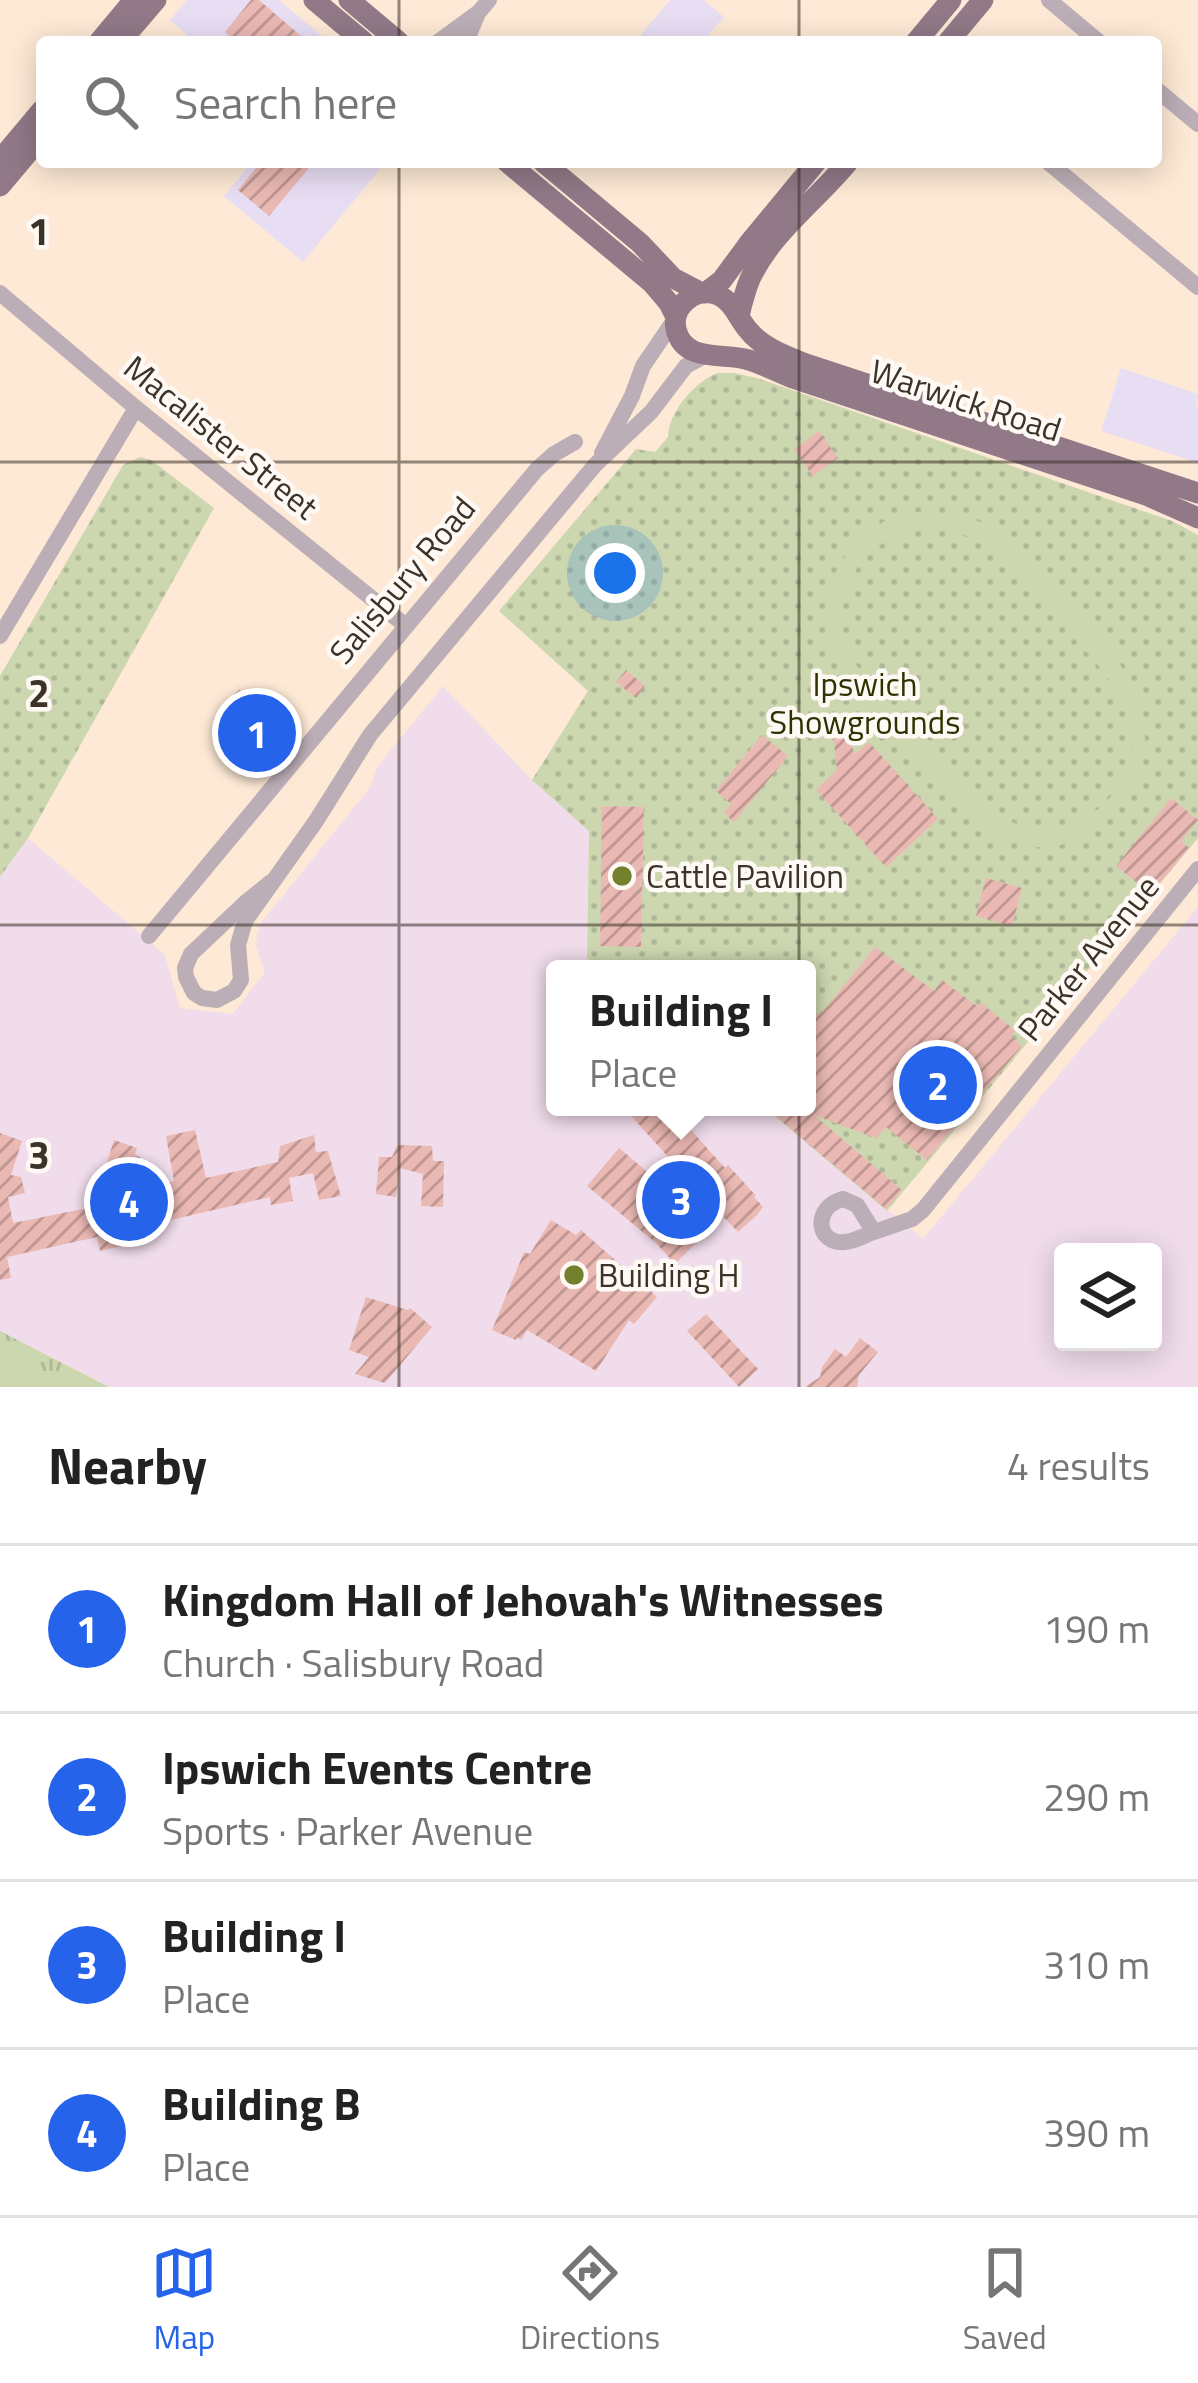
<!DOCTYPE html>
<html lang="en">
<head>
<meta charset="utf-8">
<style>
	body { margin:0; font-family:"Titillium Web",sans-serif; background:#f6f6f6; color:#222 }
	.controls { position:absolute; right:36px; bottom:36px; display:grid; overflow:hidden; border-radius:12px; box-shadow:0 6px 30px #0003 }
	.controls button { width:108px; height:108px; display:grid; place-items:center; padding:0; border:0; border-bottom:3px solid #e0e0e0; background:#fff; color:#222; font:60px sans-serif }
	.you { position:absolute; left:615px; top:573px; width:42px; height:42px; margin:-30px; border:9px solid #fff; border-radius:50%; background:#1a73e8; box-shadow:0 0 0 18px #1a73e833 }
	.badge { display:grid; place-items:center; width:78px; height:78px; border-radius:50%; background:#2563eb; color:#fff; font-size:39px; font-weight:700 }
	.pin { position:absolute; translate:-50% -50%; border:6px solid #fff; box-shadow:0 3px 12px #0006 }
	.popup { position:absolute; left:546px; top:960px; width:270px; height:156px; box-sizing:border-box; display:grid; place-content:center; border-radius:12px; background:#fff; filter:drop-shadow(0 3px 9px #0005); font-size:39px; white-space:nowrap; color:#767676 }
	.popup b { font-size:45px; color:#222 }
	.popup::after { content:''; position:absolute; left:50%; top:100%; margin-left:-24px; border:24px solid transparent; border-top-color:#fff }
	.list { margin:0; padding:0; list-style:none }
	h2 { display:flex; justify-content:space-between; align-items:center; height:156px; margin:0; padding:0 48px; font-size:51px }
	h2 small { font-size:39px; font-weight:400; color:#767676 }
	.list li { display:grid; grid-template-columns:78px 1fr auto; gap:36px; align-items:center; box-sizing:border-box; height:168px; padding:0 48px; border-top:3px solid #e0e0e0 }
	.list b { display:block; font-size:45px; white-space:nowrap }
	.list p { margin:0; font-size:39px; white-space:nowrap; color:#767676 }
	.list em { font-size:39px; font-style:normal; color:#767676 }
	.icon { flex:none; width:66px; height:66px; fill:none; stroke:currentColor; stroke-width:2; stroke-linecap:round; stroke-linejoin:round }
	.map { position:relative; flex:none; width:1198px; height:1387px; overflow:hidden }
	.search { position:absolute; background:#fff; box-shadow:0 6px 30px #0003; left:36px; right:36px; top:36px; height:132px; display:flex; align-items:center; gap:30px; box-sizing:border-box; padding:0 42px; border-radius:12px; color:#767676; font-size:45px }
	.sheet { height:828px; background:#fff }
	nav { display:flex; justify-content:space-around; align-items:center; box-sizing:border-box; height:168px; border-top:3px solid #e0e0e0; background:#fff; font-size:33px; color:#767676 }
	nav a { display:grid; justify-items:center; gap:6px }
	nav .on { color:#2563eb }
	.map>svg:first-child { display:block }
	.commercial { fill:#e8def4 }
	.education { fill:#f0dceb; fill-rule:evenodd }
	.grass { fill:url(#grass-tufts) }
	.park { fill:url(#park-dots) }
	.garden { fill:#ccd7b0; fill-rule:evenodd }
	.building { fill:url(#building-hatch) }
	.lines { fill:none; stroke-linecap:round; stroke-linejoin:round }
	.minor { stroke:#bcaeb6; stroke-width:16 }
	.major { stroke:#917987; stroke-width:21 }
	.grid { fill:none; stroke:#3b3228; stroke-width:3; stroke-opacity:0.55 }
	.poi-dot { fill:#73802d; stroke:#fef9f4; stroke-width:4.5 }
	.labels { text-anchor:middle; stroke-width:9; stroke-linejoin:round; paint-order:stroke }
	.street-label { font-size:33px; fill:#3b3228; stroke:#fef9f4 }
	.park-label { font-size:33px; fill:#2b3401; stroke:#fef9f4 }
	.poi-label { font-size:33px; fill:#3b3228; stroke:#fef9f4; text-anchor:start }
	.grid-label { font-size:39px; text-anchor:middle; font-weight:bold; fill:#3b3228; stroke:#fef9f4; stroke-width:9; stroke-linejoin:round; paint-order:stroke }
</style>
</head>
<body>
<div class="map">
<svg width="1198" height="1387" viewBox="0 0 1198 1387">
	<defs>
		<pattern id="grass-tufts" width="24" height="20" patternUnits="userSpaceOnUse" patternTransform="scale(3)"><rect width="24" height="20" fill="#ccd7b0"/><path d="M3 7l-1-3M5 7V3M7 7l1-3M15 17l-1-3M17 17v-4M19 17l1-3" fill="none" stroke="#b0b997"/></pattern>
		<pattern id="park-dots" width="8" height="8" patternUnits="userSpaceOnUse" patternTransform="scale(3)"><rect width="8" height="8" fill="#ccd7b0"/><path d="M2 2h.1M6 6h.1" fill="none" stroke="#b0b997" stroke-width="1.8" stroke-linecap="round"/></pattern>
		<pattern id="building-hatch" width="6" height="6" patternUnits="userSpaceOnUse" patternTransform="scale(3)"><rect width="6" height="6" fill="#ebb9b4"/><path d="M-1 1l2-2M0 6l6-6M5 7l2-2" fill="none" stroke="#c09792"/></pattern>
	</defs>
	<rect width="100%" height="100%" fill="#fde9d5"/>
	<path class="commercial" d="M187 0H279L329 42H195L170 20Z
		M670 0H704L724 17 702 42H635Z
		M252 162H386L303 262 224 196Z
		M1121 368 1198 394 1196 408 1198 409V463L1101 431Z"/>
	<path class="education" d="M443 686 532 780 589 831 587 958 599 969H555V1107H764L923 1239 1198 907V1387H109L0 1331V877L28 838 165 955 180 1008 233 1014 265 972 256 946 257 935 261 923 369 789 378 766ZM1063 1252H1153V1342H1063Z"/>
	<path class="grass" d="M0 1331 109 1387H0Z"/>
	<path class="park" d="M718 373H734L757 378 1172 521 1198 535V838L887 1211 764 1107H807V969H599L587 958 589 831 532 780 588 691 499 611 636 449 655 452 668 437C668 413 695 381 718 373Z
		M140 457 151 460 214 508 28 838 0 877V676L123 465Z"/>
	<path class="garden" d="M928 511 965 516 988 525 1116 656C1129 682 1146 713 1145 743 1143 806 1071 869 1008 840 956 816 899 744 859 702L864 695C851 682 838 668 831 650 812 602 839 547 883 522 897 514 912 513 928 511ZM937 528C956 531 973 536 988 548 1019 572 1045 606 1071 635 1089 655 1110 676 1122 701 1127 711 1131 725 1132 736 1135 782 1094 828 1048 829 1025 830 1006 821 988 808 960 775 929 745 899 713 880 693 858 673 847 648 836 624 842 588 857 568 878 540 903 529 937 528Z"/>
	<path class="building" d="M251 0H259L308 42H236L225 32Z
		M261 162H314L269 216 238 190Z
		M819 431 838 458 813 476 794 450Z
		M626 670 645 686 636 698 616 682Z
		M239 689 287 730 249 776 221 752 234 736 213 719Z
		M844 728 855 754 869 742 938 819 886 867 816 790 837 770 833 733Z
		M762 735 788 756 734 822 724 813 731 804 716 791Z
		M1171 798 1198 820 1181 841 1189 848 1151 894 1116 866Z
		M602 806 644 807 641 947 600 946Z
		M986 878 1022 888 1012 926 976 916Z
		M875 947 934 991 942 980 977 1006 980 1002 1016 1031 1011 1036 1022 1046 927 1160 886 1127 876 1138 814 1115 902 1190 886 1209 765 1107H804L807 1109V1007L820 1015Z
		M623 1107H699L706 1115 690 1129 725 1168 728 1165 756 1196 754 1197 763 1207 757 1215 738 1232 711 1204 696 1217 708 1231 675 1264 656 1243 587 1186 619 1148 676 1196 691 1182Z
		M195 1130 206 1178 278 1162 280 1146 314 1135 316 1152 328 1151 341 1196 319 1200 313 1173 289 1178 293 1201 271 1205 270 1197 123 1231 126 1245 100 1251 97 1237 7 1257 11 1278 0 1280V1133L22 1141 11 1175 21 1177 25 1193 8 1197 13 1223 93 1207 114 1140 137 1148 135 1154 141 1158 130 1190 174 1181 166 1136Z
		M397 1145 432 1146 433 1161H444L443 1207 421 1206 423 1174 400 1168 396 1197 376 1194 379 1157H392Z
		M551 1220 576 1235 581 1230 657 1297 634 1324 629 1320 596 1371 527 1330 521 1340 517 1337 516 1340 492 1330 524 1252 530 1254Z
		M366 1297 408 1310 410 1308 432 1327 385 1383 355 1374 369 1357 349 1350Z
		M706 1314 758 1369 739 1387 687 1331Z
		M860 1338 878 1352 859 1375 857 1387H805L820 1377 822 1367 835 1349 846 1357Z"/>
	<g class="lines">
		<path class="minor" d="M1049 0 1099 42
			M438 42 479 12 489 0
			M466 42 478 13
			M1156 89 1198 124
			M1048 162 1198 287
			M0 293 136 408 406 626
			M602 453 632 396 643 366 675 319
			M0 636 136 408
			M271 882 245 903 191 954 185 968 186 977 194 993 202 998 217 1000 234 991 241 980 238 945 245 921 316 821 370 735 595 465 651 412 686 366 706 355
			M149 936 537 469 554 454 575 442
			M843 1199 857 1205 874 1232C865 1235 855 1241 845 1242 816 1245 812 1207 843 1199Z
			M874 1232 912 1219 923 1210 1198 869"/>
		<path class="major" d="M314 0 364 42
			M349 0 399 42
			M99 42 134 0
			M120 42 156 0
			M916 42 951 0
			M948 42 983 0
			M0 160 42 110
			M507 162 652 283 669 303 676 317
			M543 162 640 243 673 278 702 293
			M0 186 42 136
			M705 293 722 280 750 242 816 162
			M739 316C742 303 745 291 750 279 771 233 817 200 848 162
			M1198 493 806 364C786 356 763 348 749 331 738 319 734 302 718 295 697 286 671 305 676 329 684 364 725 352 749 360 765 365 779 373 793 378L1146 495 1198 518"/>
	</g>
	<path class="grid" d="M399 0V42M799 0V42M399 162V1387M799 162V1387M0 462H1198M0 925H1198"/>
	<g class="poi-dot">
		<circle cx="622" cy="876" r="12"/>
		<circle cx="574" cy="1275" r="12"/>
	</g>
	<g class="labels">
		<g class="street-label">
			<text transform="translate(966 400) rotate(18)" y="12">Warwick Road</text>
			<text transform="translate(221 437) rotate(39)" y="12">Macalister Street</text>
			<text transform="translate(402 580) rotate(-50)" y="12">Salisbury Road</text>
			<text transform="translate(1088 958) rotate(-51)" y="12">Parker Avenue</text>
		</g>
		<g class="park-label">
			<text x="865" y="696">Ipswich<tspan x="865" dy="38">Showgrounds</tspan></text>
		</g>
		<g class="poi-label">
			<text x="646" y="888">Cattle Pavilion</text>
			<text x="598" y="1287">Building H</text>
		</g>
	</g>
	<g class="grid-label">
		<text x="39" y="245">1</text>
		<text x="39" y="707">2</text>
		<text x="39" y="1169">3</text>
	</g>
</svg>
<div class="controls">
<button><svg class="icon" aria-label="layers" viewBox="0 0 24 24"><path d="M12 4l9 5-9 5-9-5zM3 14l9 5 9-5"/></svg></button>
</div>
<div class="you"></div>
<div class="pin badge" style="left:257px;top:733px">1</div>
<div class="pin badge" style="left:938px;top:1085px">2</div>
<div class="pin badge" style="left:681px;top:1200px">3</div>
<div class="popup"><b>Building I</b>Place</div>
<div class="pin badge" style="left:129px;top:1202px">4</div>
<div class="search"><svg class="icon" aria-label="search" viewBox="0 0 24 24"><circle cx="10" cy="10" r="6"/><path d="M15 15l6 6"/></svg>Search here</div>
</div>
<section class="sheet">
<h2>Nearby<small>4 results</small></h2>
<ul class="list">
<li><span class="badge">1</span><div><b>Kingdom Hall of Jehovah's Witnesses</b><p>Church · Salisbury Road</p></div><em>190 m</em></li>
<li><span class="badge">2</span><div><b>Ipswich Events Centre</b><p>Sports · Parker Avenue</p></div><em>290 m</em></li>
<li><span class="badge">3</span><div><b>Building I</b><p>Place</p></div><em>310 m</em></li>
<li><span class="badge">4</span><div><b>Building B</b><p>Place</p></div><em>390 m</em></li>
</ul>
</section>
<nav>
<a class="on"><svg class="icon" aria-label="map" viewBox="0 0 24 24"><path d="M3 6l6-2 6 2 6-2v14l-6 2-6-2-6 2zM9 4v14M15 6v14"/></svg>Map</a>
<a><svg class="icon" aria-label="directions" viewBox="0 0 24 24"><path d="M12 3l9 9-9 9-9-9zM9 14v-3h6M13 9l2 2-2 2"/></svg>Directions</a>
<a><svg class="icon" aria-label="saved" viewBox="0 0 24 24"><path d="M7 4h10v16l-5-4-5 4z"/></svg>Saved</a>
</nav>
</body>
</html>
